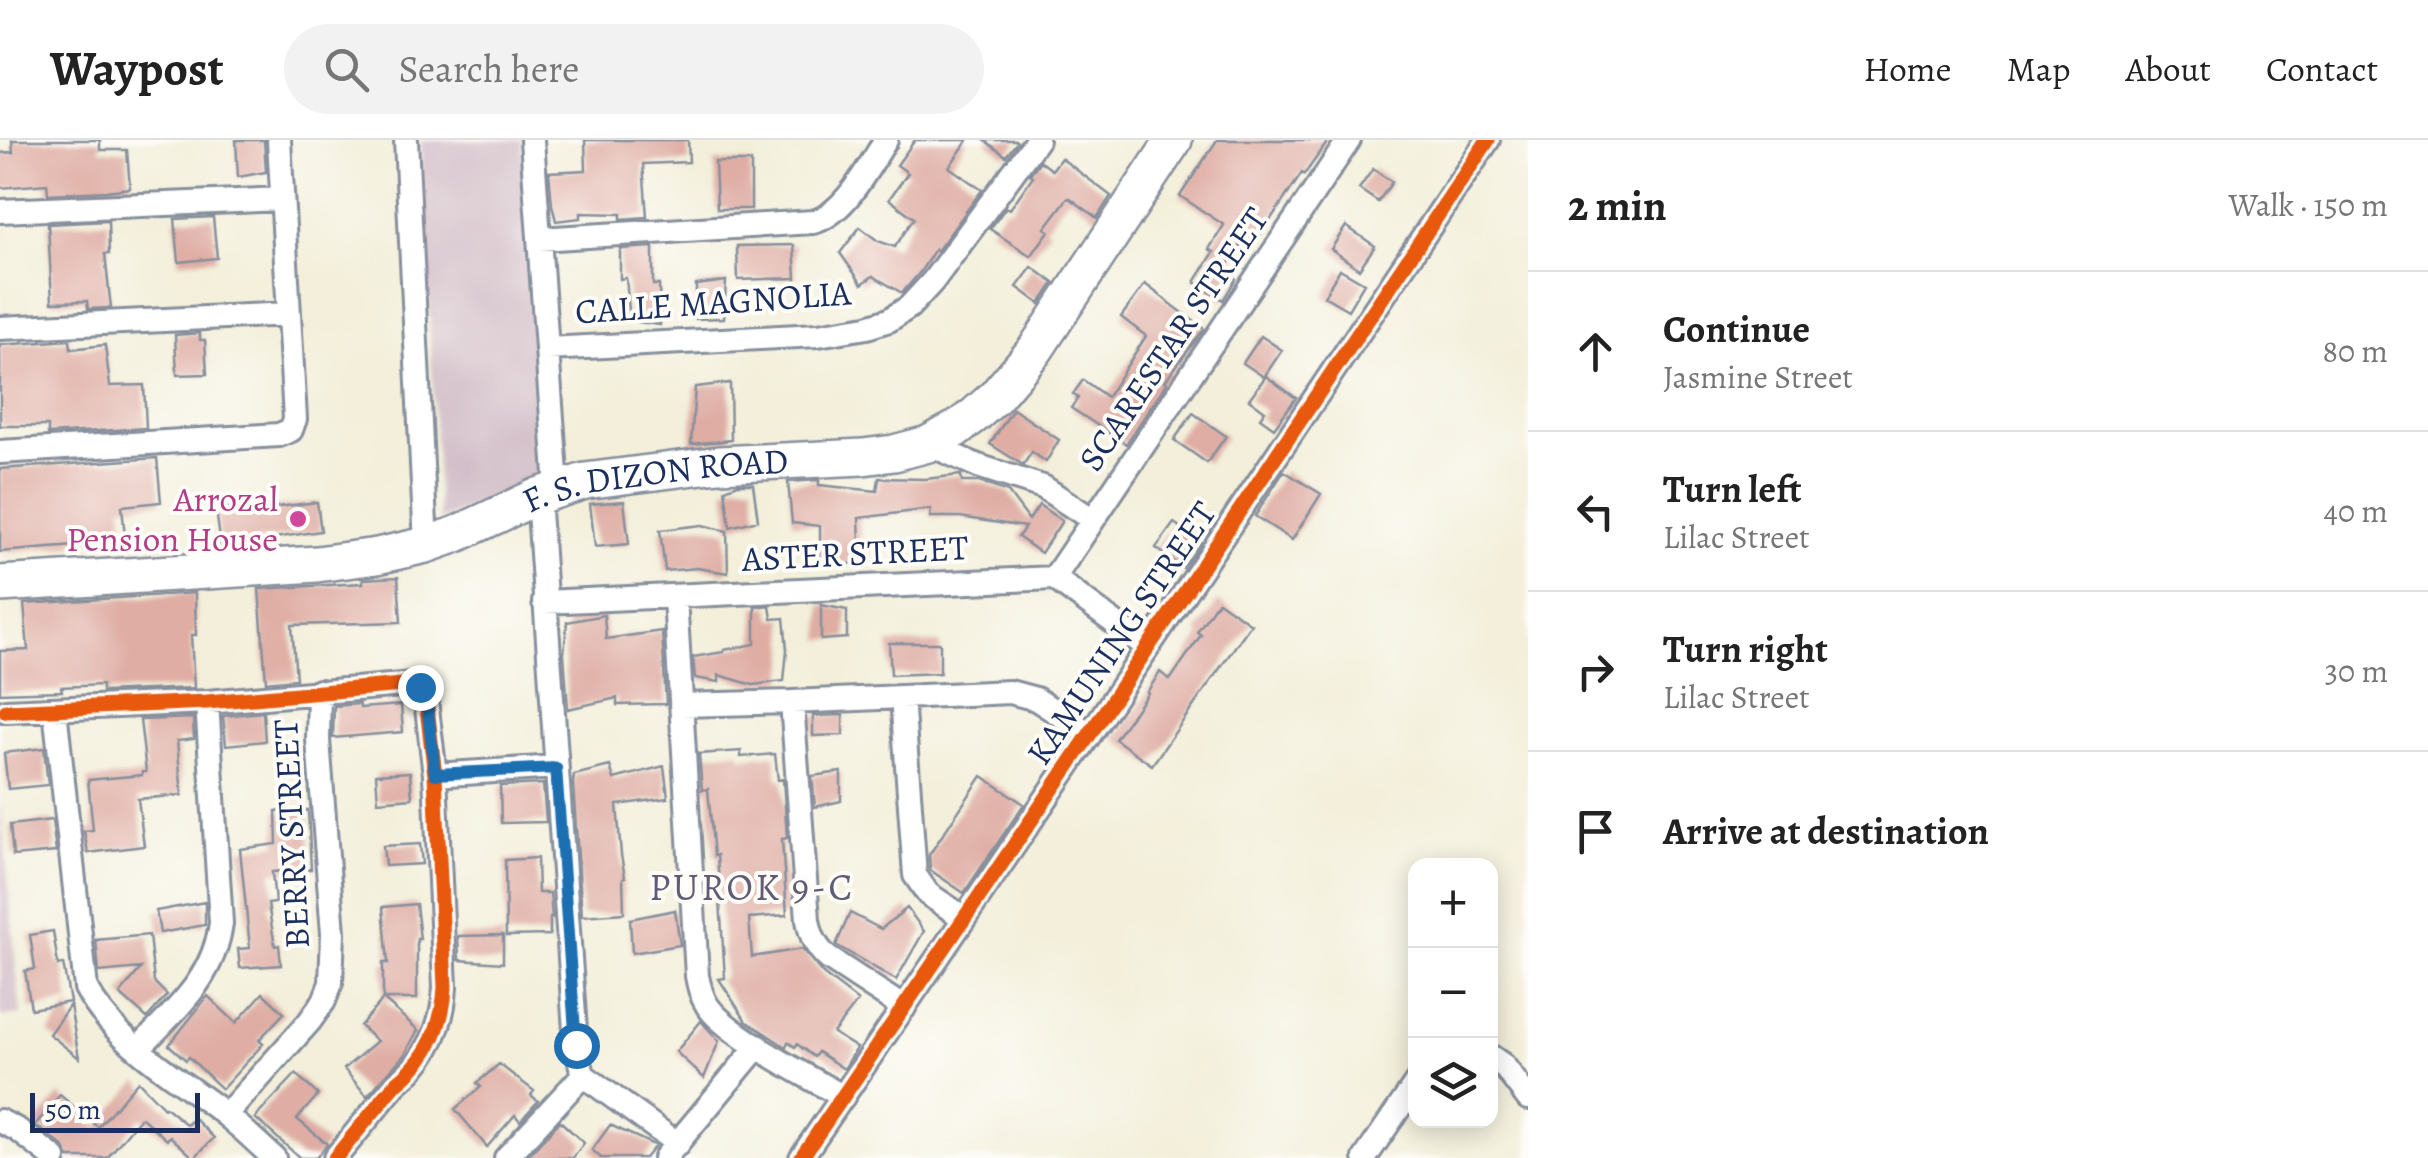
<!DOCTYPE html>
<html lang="en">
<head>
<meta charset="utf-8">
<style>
	body { margin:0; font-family:Alegreya,serif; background:#f2f2f2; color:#222 }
	.controls { position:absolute; right:30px; bottom:30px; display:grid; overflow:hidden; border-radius:20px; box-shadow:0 5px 25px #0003 }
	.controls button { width:90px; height:90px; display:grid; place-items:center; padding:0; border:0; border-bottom:2px solid #e0e0e0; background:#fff; color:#222; font:50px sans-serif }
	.scale { position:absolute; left:30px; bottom:25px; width:170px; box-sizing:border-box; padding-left:10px; border:5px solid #1b2f5e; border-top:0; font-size:28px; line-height:35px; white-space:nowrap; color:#1b2f5e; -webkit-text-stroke:8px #fdfcf7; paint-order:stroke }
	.stop { position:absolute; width:30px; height:30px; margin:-22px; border:8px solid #1f6fb2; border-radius:50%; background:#fff }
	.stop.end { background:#1f6fb2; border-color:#fff; box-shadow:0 2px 10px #0008 }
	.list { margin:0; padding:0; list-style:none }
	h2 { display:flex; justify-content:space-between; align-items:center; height:130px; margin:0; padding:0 40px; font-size:42px }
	h2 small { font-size:32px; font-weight:400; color:#767676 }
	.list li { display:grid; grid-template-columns:65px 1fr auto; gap:30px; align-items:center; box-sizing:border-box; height:160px; padding:0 40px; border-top:2px solid #e0e0e0 }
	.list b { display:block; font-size:38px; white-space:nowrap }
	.list p { margin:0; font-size:32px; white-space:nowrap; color:#767676 }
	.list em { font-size:32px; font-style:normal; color:#767676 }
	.icon { flex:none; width:55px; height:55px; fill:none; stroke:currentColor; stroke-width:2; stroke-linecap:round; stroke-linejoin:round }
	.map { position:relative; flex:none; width:1528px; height:1018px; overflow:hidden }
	header { display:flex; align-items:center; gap:60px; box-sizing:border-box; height:140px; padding:0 50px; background:#fff; border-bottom:2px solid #e0e0e0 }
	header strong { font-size:48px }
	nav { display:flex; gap:55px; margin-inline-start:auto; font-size:35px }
	.search { width:700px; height:90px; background:#f2f2f2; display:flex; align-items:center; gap:25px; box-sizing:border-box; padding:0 35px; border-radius:55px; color:#767676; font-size:38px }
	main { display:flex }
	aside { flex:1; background:#fff }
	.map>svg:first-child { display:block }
	.industrial { fill:#d2bdc8 }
	.building { fill:#dfada4 }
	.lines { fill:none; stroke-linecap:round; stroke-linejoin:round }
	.minor-casing { stroke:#878f9c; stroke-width:28 }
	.primary-casing { stroke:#878f9c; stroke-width:40 }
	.minor { stroke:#fff; stroke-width:22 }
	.primary { stroke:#fff; stroke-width:35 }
	.cycleway-casing { stroke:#fdfcf7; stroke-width:21 }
	.cycleway { stroke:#e8590c; stroke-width:15 }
	.route { stroke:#1f6fb2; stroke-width:12 }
	.hotel-dot { fill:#d1479c; stroke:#fdfcf7; stroke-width:4 }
	.labels { text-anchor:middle; stroke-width:8; stroke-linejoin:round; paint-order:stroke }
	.street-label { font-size:35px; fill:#1b2f5e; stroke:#fdfcf7 }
	.hotel-label { font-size:35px; fill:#b23c85; stroke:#fdfcf7; text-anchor:end }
	.neighbourhood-label { font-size:38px; letter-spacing:2.5px; fill:#605b76; stroke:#fdfcf7 }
</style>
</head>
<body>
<header>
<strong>Waypost</strong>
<div class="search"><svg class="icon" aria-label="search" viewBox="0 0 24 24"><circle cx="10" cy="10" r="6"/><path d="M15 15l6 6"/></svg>Search here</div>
<nav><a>Home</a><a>Map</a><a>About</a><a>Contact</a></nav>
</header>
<main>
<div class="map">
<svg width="1528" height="1018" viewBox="0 0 1528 1018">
	<rect width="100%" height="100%" fill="#fdfcf7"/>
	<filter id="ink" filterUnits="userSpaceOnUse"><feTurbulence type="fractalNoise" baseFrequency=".01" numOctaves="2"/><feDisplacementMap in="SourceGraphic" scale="20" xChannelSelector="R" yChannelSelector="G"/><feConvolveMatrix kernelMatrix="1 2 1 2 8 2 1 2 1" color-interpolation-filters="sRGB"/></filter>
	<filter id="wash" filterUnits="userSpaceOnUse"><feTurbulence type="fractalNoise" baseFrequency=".0048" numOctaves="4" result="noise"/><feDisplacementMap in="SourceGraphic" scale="40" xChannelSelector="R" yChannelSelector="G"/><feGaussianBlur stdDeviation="2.25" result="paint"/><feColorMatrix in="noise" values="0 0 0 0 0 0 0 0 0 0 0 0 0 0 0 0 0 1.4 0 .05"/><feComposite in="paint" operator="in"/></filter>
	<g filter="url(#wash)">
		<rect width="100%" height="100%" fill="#f3efda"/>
		<path class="industrial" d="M421 0H522L543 333 439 381Z
			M0 657 21 875 0 877Z"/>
		<g id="blocks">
			<path class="building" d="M12 0H100V10H127L130 48 106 51 48 54 47 44 0 48V13L13 12Z
				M236 0H264L266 32 238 37Z
				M585 0H688L689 22 643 24 647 77 621 79V74L581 73V78L556 81 552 65 549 32 586 30Z
				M915 0H968L949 27 982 50 937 111 935 109 921 131 902 153 873 136 862 144 840 113 860 87 878 101 895 107 914 78 889 59 908 33 897 25Z
				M984 0H1015L1017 2 1006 16Z
				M1217 0H1329L1304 35 1302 33 1258 98 1249 92 1223 131 1236 139 1223 160 1195 142 1214 112 1209 109 1224 85 1180 56Z
				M1061 18 1111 56 1097 78 1070 58 1067 59 1045 88 1049 91 1031 116 990 89 1006 67 1010 69 1033 36 1030 34 1040 21 1052 30Z
				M715 22H751V69H717Z
				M1373 29 1392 42 1378 62 1359 49Z
				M213 77 217 118 179 122 175 79Z
				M108 81 109 114H105L111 168 88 169 87 161 52 162 48 84Z
				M1346 86 1375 106 1359 129 1331 109Z
				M794 105 796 138 738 140 737 106Z
				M653 107V145H659L660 185 630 181 626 138 620 139V109Z
				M1032 127 1054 143 1040 164 1017 147Z
				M1340 129 1364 143 1348 170 1324 156Z
				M726 141 724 178 696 179V145Z
				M1145 144 1204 189 1165 241 1167 243 1126 304 1071 268 1078 258 1073 254 1083 240 1107 257 1146 196 1121 177Z
				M200 193V200H205L207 234 177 235 175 195Z
				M1261 196 1282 210 1264 237 1243 223Z
				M70 200 71 209 105 205 110 246 144 245 146 288 48 294V286H0V205Z
				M1266 236 1296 258 1274 288 1260 278 1265 271 1249 259Z
				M730 243 731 300 691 304 695 247Z
				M1013 269 1059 300 1046 322 1032 312 1023 325 990 304Z
				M1193 273 1226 296 1207 323 1174 300Z
				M157 318 161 362 122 366 125 397 73 401 74 406 0 412V329Z
				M1284 331 1321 354 1292 400 1255 376Z
				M961 335 962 342H979L1008 352 1029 380 1039 365 1062 381 1041 413 1018 397 1025 387 960 377H930L931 369 859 378 861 424 820 423V386L792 383 788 342 819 340V345L877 351 879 338 925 339Z
				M738 344H753L758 380 730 387 725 349Z
				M624 361 629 404 595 407 590 364Z
				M317 362 321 391 221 406 216 370 261 363 262 369Z
				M1174 383 1201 402 1183 428 1156 408Z
				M702 385 727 391 728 433 697 428 665 431 660 390Z
				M398 437 401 482 292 485 296 539 266 542 259 449 363 443V439Z
				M195 453 196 495H191L194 548 102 552V545L61 547 62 551 0 553V511L28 510 24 464Z
				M1218 461 1251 484 1152 625 1115 599 1148 553 1147 552 1160 532 1170 540 1201 495 1197 492Z
				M821 465 847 470V498L821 500Z
				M770 466 772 479 784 478 787 510 784 541 753 545 719 535V542L695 538 693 517 724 512V510L755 504V467Z
				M604 475 606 499 662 491 666 564 617 565V558L568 569 564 514 567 482Z
				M889 503H940V533L891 535Z
				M359 564 360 568 401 565 403 592 333 598 334 566Z
				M263 572 265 601 226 605 223 576Z
				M843 575V595L813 596V576Z
				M193 578 194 599 177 601 182 655 138 659 144 706 88 713 84 691 93 690 88 640 142 635V632H146L140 580Z
				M44 608 48 645 8 649 4 613Z
				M741 611V617L775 614 778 640 783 639 787 698 782 699 787 775 749 778 752 817 802 809 823 834 858 861 833 893 857 908 844 929 818 912 814 917 797 904 795 907 788 902 786 907 746 881 719 839 725 838 717 715 714 716 708 649 702 650 699 614Z
				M610 626 614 639 664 626 668 658 617 665 621 715 625 737 623 738 624 773 582 776 573 643 574 635Z
				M410 632 412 658 378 661 376 634Z
				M841 632V661L815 667 812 636Z
				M982 636 1024 664 964 753 930 730 929 715Z
				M543 644 546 682 501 683 500 646Z
				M308 670 311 729 272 732 275 763 268 764 275 806 279 805 281 825 240 828 238 809 250 808 240 709 277 704 276 671Z
				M52 680 56 712 13 716 10 685Z
				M420 704 422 724 385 726 383 706Z
				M537 718 538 753H550L552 778H550V795L506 796 505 720Z
				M205 762V785L160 793 156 771Z
				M416 764 420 799H417V859H383V823H388L383 767Z
				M907 768 924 791 896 840 836 805 850 773 881 789Z
				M675 770 680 805 632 813 630 779Z
				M53 791 58 825 63 824 70 862 31 869 25 831 35 829 30 795Z
				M149 795 154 842 167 855 147 878 120 854 141 828 99 832 96 800Z
				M503 795V823L459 820 458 796Z
				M263 853 284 873 259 900 263 904 222 949 189 917 186 920 169 905 208 856 236 883Z
				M383 859 418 890 405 914 367 956 344 929 377 901 360 886Z
				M70 865 79 918 49 894Z
				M701 881 719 901 704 938 676 912Z
				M499 924 534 951 531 955 538 961 520 981 515 975 487 1007 455 969 481 947 477 943Z
				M296 934 318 955 297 979 327 1004 316 1018H300L255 978Z
				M138 941 164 968 165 967 187 985 194 978 214 998 194 1018 170 996 167 1000 141 977 107 1018H69L63 1006 35 985 60 955 98 987Z
				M560 981 584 1003 573 1018H526Z
				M610 985 652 1004 655 1006 645 1018H601L592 1010Z"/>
		</g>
	</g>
	<g filter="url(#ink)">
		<use href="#blocks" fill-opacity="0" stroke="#878f9c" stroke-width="2.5"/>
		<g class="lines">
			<defs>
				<path id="minor" d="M406 0 426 405
					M532 0 557 348
					M0 71 282 59
					M539 99 813 82C845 74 868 27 886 0
					M0 188 289 174
					M547 209 818 195 867 187 889 180 909 167 933 141 1037 0
					M928 304 978 326 1043 347 1093 380
					M0 312 279 295 291 290 295 279 279 0
					M538 356 576 905 583 935 678 1004
					M1054 438 1349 0
					M675 457 697 836C699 846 701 856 707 865 726 895 810 937 843 957
					M544 462 1054 438 1147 507
					M902 557 915 735 928 754 964 778
					M792 562 808 780C811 797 816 807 828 818L904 868
					M681 565 792 562 1010 552 1036 559 1090 594
					M55 570 86 848C114 902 175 936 222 972 240 986 257 1003 274 1018
					M6 571 207 562 413 544 425 552 435 635 445 847C443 886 428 919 396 944L335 1018
					M435 635 556 627
					M138 909C175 870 214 839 221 783L207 562
					M1490 916 1503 925 1528 958
					M226 975 309 882 324 861 331 843 333 793 318 600 319 551
					M0 981 18 990 54 1018
					M506 1018 583 935
					M665 1018 758 906
					M801 1018 1090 594 1488 0
					M1365 1018 1416 943"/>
				<g id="primary">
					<path id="s1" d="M0 444 317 424 377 416 426 405 457 394 538 356 585 341 719 324 863 317 894 313 928 304 956 289 975 275 995 257 1035 210 1174 0"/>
				</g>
			</defs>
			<use href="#minor" class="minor-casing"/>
			<use href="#primary" class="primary-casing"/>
			<use href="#minor" class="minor"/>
			<use href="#primary" class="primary"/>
			<defs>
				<path id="cycleway" d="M6 571 207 562 413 544 425 552 435 635 445 847C443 886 428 919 396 944L335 1018
					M801 1018 1090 594 1488 0"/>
			</defs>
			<use href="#cycleway" class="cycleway-casing"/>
			<use href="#cycleway" class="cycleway"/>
		</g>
	</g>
	<g class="lines" filter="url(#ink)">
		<path class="route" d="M420 547 424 552 427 562 435 634 556 628 576 905"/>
	</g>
	<circle class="hotel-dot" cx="298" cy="379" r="10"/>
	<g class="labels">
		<g class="street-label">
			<text transform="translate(713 162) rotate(-4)" y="12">CALLE MAGNOLIA</text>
			<text transform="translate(1173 199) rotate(-56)" y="12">SCARESTAR STREET</text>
			<text dy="12" stroke="none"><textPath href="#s1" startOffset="670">F. S. DIZON ROAD</textPath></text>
			<text transform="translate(855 413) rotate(-3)" y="12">ASTER STREET</text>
			<text transform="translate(1121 493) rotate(-56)" y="12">KAMUNING STREET</text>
			<text transform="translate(291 694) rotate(-93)" y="12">BERRY STREET</text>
		</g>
		<g class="hotel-label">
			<text x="278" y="371">Arrozal<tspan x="278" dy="40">Pension House</tspan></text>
		</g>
		<g class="neighbourhood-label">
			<text x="752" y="760">PUROK 9-C</text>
		</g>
	</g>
</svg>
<div class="controls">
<button>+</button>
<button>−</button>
<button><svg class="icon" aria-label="layers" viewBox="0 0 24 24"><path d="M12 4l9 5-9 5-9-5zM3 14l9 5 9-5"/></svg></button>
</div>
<div class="scale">50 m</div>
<div class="stop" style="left:576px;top:905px"></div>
<div class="stop end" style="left:420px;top:547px"></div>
</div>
<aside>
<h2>2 min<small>Walk · 150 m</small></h2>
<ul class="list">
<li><svg class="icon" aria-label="ahead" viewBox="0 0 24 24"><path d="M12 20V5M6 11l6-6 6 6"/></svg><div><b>Continue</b><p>Jasmine Street</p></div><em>80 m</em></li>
<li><svg class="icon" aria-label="left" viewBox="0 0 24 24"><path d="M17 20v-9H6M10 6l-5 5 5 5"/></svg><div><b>Turn left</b><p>Lilac Street</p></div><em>40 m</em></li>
<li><svg class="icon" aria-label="right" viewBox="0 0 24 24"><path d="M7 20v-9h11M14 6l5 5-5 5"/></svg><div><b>Turn right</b><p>Lilac Street</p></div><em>30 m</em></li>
<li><svg class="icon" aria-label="arrive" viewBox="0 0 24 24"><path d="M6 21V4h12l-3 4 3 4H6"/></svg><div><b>Arrive at destination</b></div></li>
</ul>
</aside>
</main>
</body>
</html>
